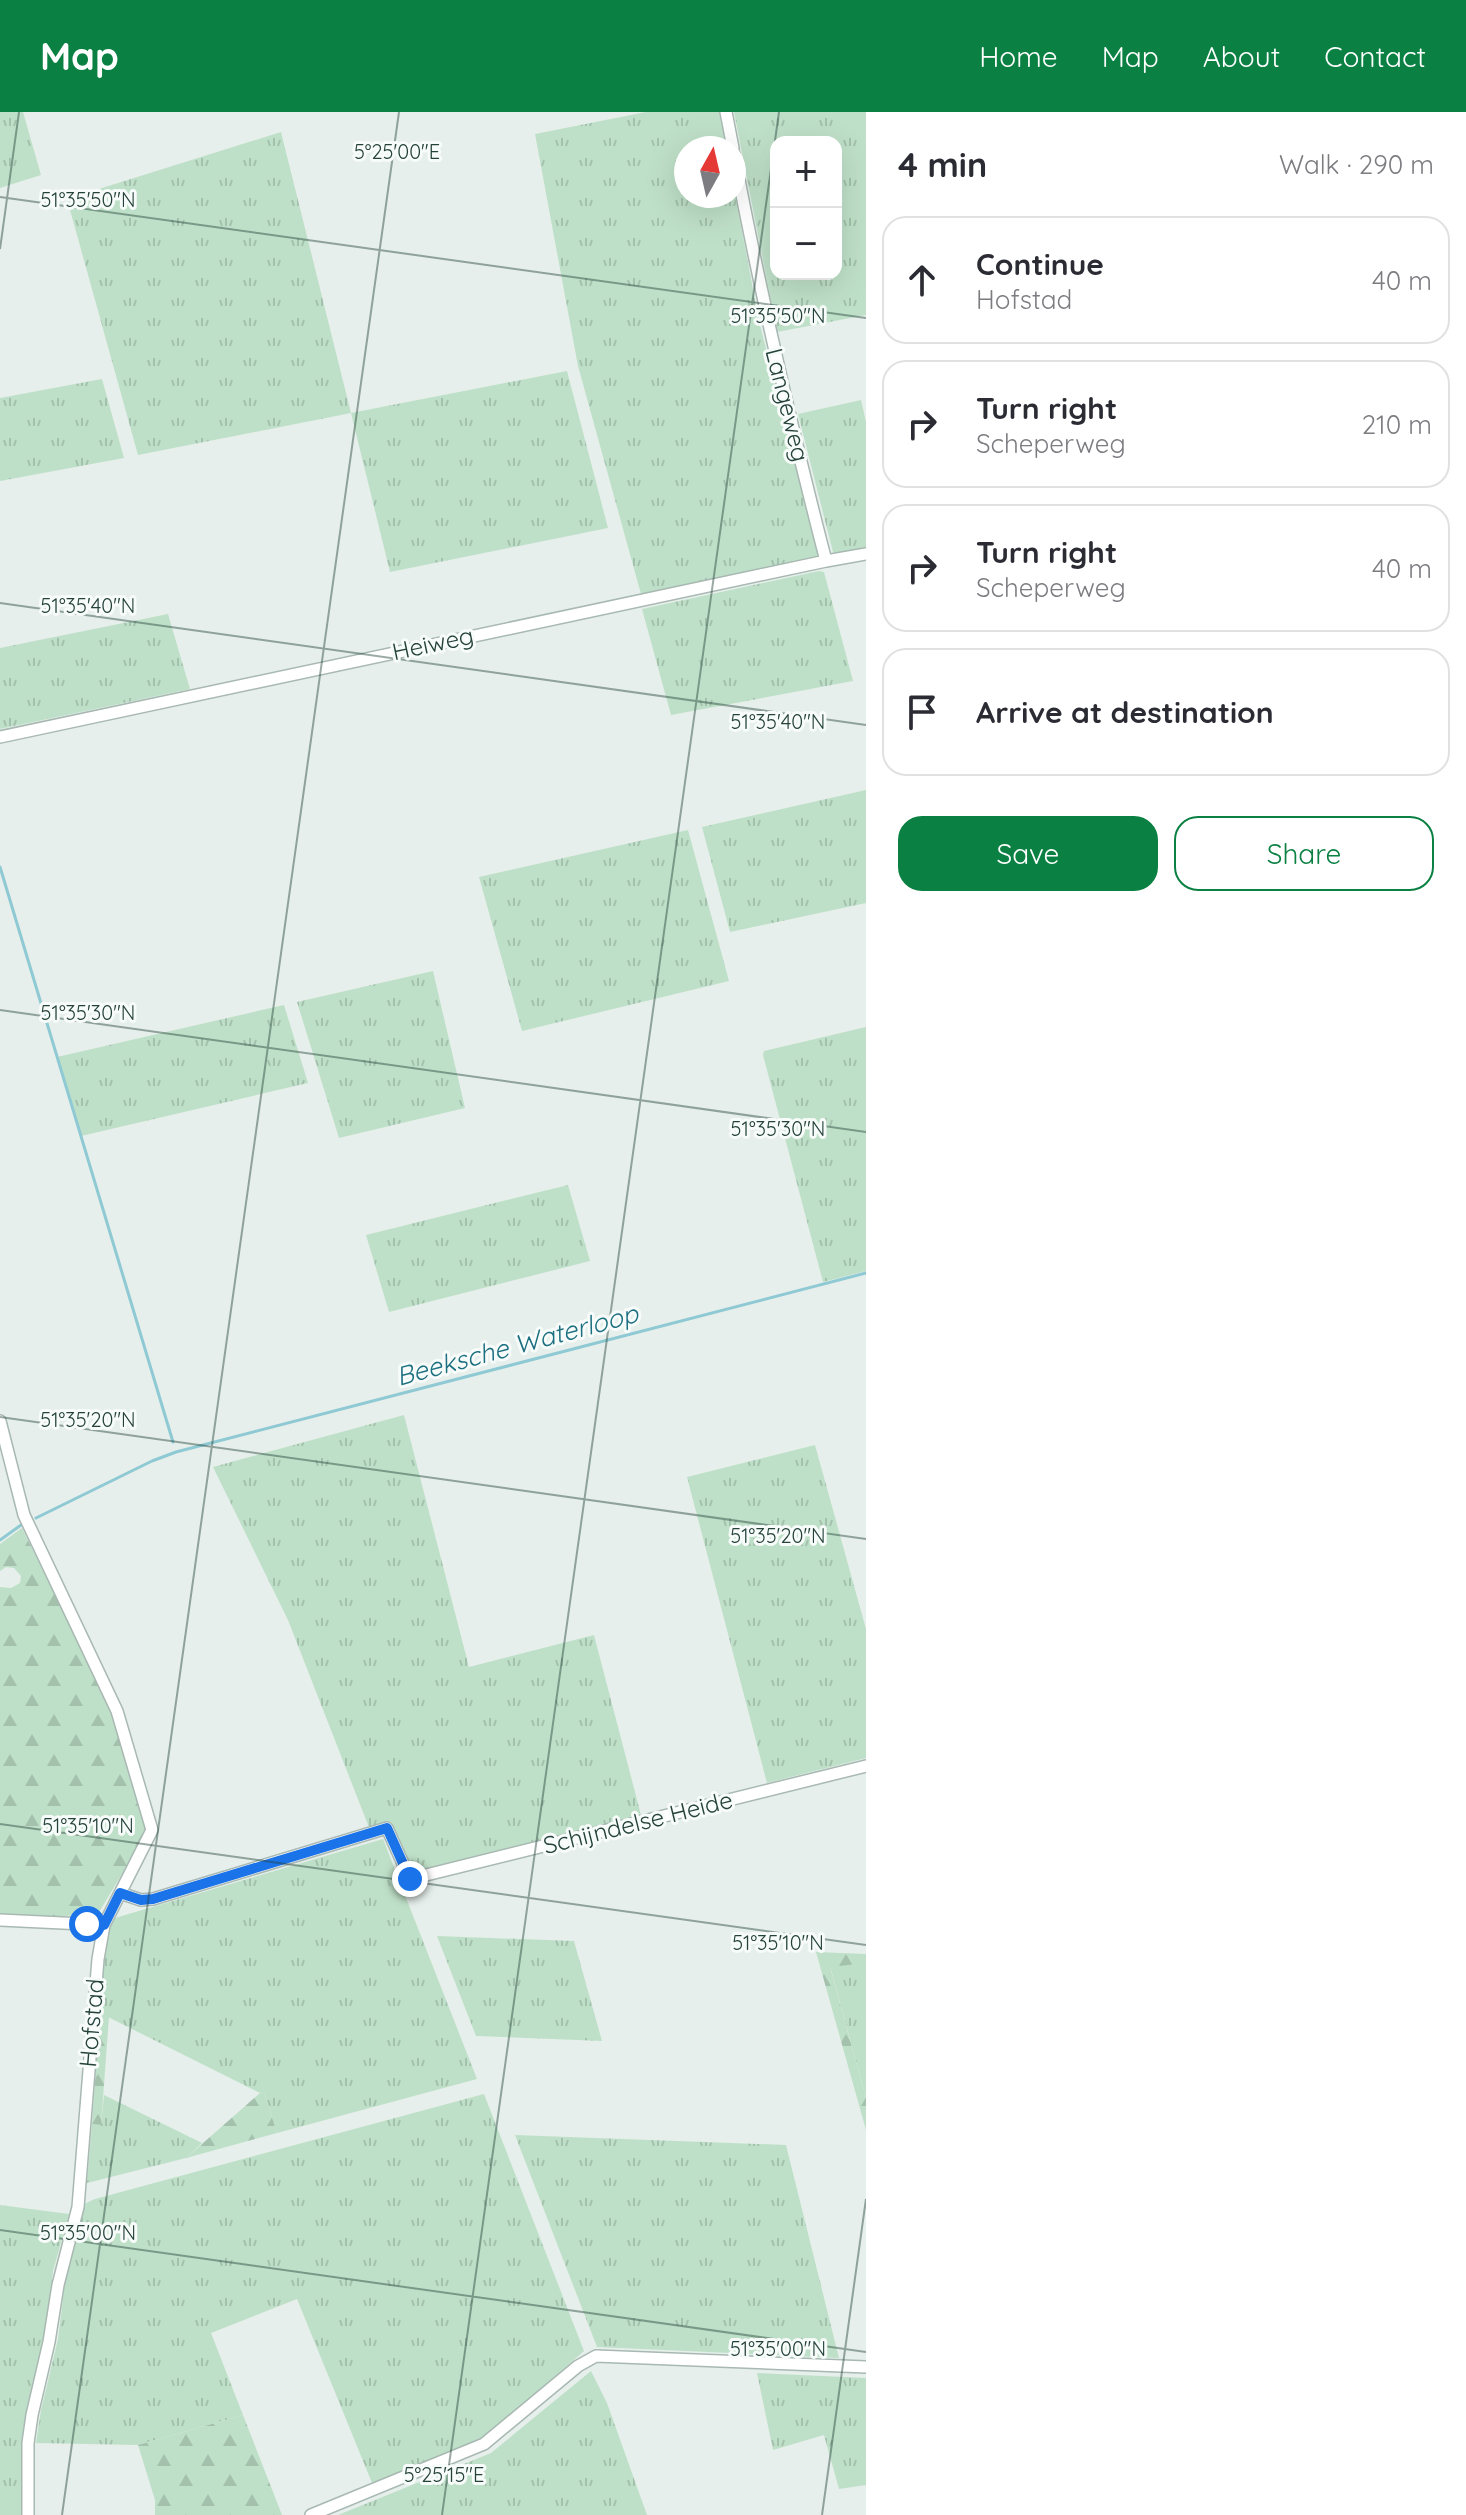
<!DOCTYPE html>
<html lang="en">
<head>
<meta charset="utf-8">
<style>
	body { margin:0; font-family:Quicksand,sans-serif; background:#f2f2f3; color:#2b2b33 }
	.controls { position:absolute; right:24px; top:24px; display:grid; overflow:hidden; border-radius:16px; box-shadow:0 8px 32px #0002 }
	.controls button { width:72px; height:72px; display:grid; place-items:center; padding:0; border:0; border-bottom:2px solid #e1e1e2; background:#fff; color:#2b2b33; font:40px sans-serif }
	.compass { position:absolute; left:674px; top:24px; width:72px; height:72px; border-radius:50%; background:#fff; box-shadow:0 8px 32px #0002; rotate:8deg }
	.stop { position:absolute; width:24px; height:24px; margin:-18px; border:6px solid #1a73e8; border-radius:50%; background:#fff }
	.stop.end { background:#1a73e8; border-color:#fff; box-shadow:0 2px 8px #0008 }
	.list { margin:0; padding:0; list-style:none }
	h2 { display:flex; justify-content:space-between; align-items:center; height:104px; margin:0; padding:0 32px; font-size:34px }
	h2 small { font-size:26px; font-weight:400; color:#7c7c81 }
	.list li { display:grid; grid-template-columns:52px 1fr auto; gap:24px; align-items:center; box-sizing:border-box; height:128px; margin:0 16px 16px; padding:0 16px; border:2px solid #e1e1e2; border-radius:24px }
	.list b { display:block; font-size:30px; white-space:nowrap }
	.list p { margin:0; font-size:26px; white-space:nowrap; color:#7c7c81 }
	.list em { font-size:26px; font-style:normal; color:#7c7c81 }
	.actions { display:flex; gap:16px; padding:24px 32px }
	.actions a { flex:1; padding:18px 0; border:2px solid #0b8043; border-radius:24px; text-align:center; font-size:28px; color:#0b8043 }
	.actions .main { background:#0b8043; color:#fff }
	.icon { flex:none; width:44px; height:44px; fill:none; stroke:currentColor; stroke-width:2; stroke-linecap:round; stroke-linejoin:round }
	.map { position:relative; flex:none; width:866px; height:2403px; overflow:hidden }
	header { display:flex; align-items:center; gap:48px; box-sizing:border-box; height:112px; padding:0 40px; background:#0b8043; color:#fff }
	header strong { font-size:38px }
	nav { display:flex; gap:44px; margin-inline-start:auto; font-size:28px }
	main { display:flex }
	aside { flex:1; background:#fff }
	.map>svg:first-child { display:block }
	.grass { fill:url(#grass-tufts); fill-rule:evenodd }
	.forest { fill:url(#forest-firs) }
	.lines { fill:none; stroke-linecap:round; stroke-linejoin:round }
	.stream { stroke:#8ec9d4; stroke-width:3 }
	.minor-casing { stroke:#a8b8b2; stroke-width:14 }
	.minor { stroke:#fff; stroke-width:11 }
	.route { stroke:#1a73e8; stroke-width:10 }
	.ticks { fill:none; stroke:#24423a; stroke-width:2; stroke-opacity:0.45 }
	.labels { text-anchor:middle; stroke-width:6; stroke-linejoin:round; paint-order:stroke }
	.street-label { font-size:24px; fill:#24423a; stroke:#f7fbf9 }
	.water-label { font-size:26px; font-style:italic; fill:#1c6f80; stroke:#f7fbf9 }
	.ticks-label { font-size:20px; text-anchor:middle; fill:#24423a; stroke:#f7fbf9; stroke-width:6; stroke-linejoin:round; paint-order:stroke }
</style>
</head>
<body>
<header>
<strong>Map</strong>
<nav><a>Home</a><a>Map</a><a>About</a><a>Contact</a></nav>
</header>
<main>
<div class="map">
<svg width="866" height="2403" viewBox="0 0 866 2403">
	<defs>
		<pattern id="grass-tufts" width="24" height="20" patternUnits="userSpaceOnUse" patternTransform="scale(2)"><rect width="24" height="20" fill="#bfe0c8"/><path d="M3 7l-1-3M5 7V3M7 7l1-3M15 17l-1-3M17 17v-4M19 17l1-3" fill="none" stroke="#a4c1ad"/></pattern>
		<pattern id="forest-firs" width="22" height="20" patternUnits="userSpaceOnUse" patternTransform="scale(2)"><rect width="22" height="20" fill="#bfe0c8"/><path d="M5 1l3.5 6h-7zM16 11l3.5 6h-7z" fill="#a4c1ad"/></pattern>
	</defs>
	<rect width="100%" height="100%" fill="#e6efeb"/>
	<path class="grass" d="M0 0H23L41 63 0 76Z
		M646 0H719L726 36H686V84H734V77L759 209 819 445 641 482 578 254 535 22Z
		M734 0H866V203L777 220ZM776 30H836V162H776Z
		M281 20 351 301 567 259 608 416 390 460 351 301 138 343 67 87Z
		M102 267 124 346 0 369V286Z
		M861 288 866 310V435L837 441 833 440 798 302Z
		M819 459 824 460 853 569 671 603 642 497Z
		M168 502 190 577 0 617V536Z
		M866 678V791L730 820 702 715Z
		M688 718 729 869 522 919 479 765Z
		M433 859 465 996 339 1026 297 890Z
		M284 893 308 971 81 1024 57 945Z
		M866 915V1159L823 1170 763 943 764 939Z
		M568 1073 590 1149 389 1200 366 1123Z
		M404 1303 469 1555 594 1523 641 1703 413 1761 399 1725 393 1716 370 1718 288 1508 213 1355Z
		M815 1333 866 1517V1646L767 1671 687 1365Z
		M383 1727 477 1967 277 2021 264 1980 260 1981 100 1901C103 1875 101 1827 115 1806Z
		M437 1824 574 1829 602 1929 476 1924Z
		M854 1850 866 1851V1986L830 1854Z
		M484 1982 584 2239 479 2330 372 2371 297 2187 211 2221 243 2303 138 2333 36 2331 41 2298 58 2227 68 2146 84 2092 95 2087Z
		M104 1983 202 2031 186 2046 87 2071 92 2012 101 2013Z
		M515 2023 786 2033 839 2246 597 2235Z
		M0 2093 69 2102 53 2159 23 2403H0Z
		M591 2259 607 2291 647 2403H338L491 2341Z
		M757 2261 866 2266V2373L839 2377 824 2323 773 2338Z"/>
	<path class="forest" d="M22 1416 113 1600 147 1720 98 1802 29 1806 0 1802V1475L11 1476 20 1471 21 1464 14 1456 6 1455 0 1459V1432Z
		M816 1840 866 1842V1851L830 1855 866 1986V2018Z
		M100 1901 109 1905 101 2013 92 2012Z
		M264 1980 277 2021 186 2046 260 1981Z
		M243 2303 282 2403H155V2388L138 2333Z"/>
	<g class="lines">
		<path class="stream" d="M0 755 173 1330
			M36 1406 152 1349 176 1340 866 1161
			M0 1428 21 1413"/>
		<defs>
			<path id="minor" d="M726 0 733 36
				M734 42C760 179 791 314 826 449
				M0 625 826 449 866 442
				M0 1309 24 1403 117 1599 152 1718 104 1813 98 1847 78 2095 58 2173 49 2230 32 2303 28 2331V2403
				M120 1781 141 1788 153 1787 387 1716 410 1767 866 1654
				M0 1808 104 1813
				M311 2403 484 2332 578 2254 596 2244 866 2255"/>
		</defs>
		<use href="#minor" class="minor-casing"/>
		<use href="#minor" class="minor"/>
	</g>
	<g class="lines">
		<path class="route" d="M87 1812 104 1813 120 1781 141 1788 153 1787 387 1716 410 1767"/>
	</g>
	<path class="ticks" d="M0 85 866 206M0 137 19 0M0 491 866 613M0 898 866 1020M0 1305 866 1427M0 1712 866 1833M0 2118 866 2240M62 2403 399 0M442 2403 779 0M822 2403 866 2087"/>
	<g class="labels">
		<g class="street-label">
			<text transform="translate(787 293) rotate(76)" y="8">Langeweg</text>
			<text transform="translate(433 532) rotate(-12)" y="8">Heiweg</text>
			<text transform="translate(638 1711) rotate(-14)" y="8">Schijndelse Heide</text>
			<text transform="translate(92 1911) rotate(-85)" y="8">Hofstad</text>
		</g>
		<g class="water-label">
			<text transform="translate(517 1233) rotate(-15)" y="9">Beeksche Waterloop</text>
		</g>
	</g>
	<g class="ticks-label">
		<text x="397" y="47">5°25'00"E</text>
		<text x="88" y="95">51°35'50"N</text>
		<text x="778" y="211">51°35'50"N</text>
		<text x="88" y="501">51°35'40"N</text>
		<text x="778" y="617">51°35'40"N</text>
		<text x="88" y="908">51°35'30"N</text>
		<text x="778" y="1024">51°35'30"N</text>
		<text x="88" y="1315">51°35'20"N</text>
		<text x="778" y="1431">51°35'20"N</text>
		<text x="88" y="1721">51°35'10"N</text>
		<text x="778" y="1838">51°35'10"N</text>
		<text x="88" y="2128">51°35'00"N</text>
		<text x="778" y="2244">51°35'00"N</text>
		<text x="444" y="2370">5°25'15"E</text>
	</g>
</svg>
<div class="controls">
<button>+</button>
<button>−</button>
</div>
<svg class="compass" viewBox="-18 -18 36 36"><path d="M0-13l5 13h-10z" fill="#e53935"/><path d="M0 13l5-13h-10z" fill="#7c7c81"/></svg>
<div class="stop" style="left:87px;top:1812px"></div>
<div class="stop end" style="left:410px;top:1767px"></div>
</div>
<aside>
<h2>4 min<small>Walk · 290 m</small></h2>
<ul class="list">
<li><svg class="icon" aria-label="ahead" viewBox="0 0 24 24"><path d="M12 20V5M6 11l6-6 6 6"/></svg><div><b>Continue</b><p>Hofstad</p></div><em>40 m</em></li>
<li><svg class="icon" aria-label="right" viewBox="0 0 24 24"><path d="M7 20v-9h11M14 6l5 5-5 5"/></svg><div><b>Turn right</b><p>Scheperweg</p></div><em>210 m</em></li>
<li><svg class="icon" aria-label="right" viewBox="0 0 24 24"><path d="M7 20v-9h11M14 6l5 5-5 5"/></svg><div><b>Turn right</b><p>Scheperweg</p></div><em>40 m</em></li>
<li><svg class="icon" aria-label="arrive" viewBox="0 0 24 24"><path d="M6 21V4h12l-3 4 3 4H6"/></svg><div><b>Arrive at destination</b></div></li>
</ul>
<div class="actions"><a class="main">Save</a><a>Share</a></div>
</aside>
</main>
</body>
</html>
